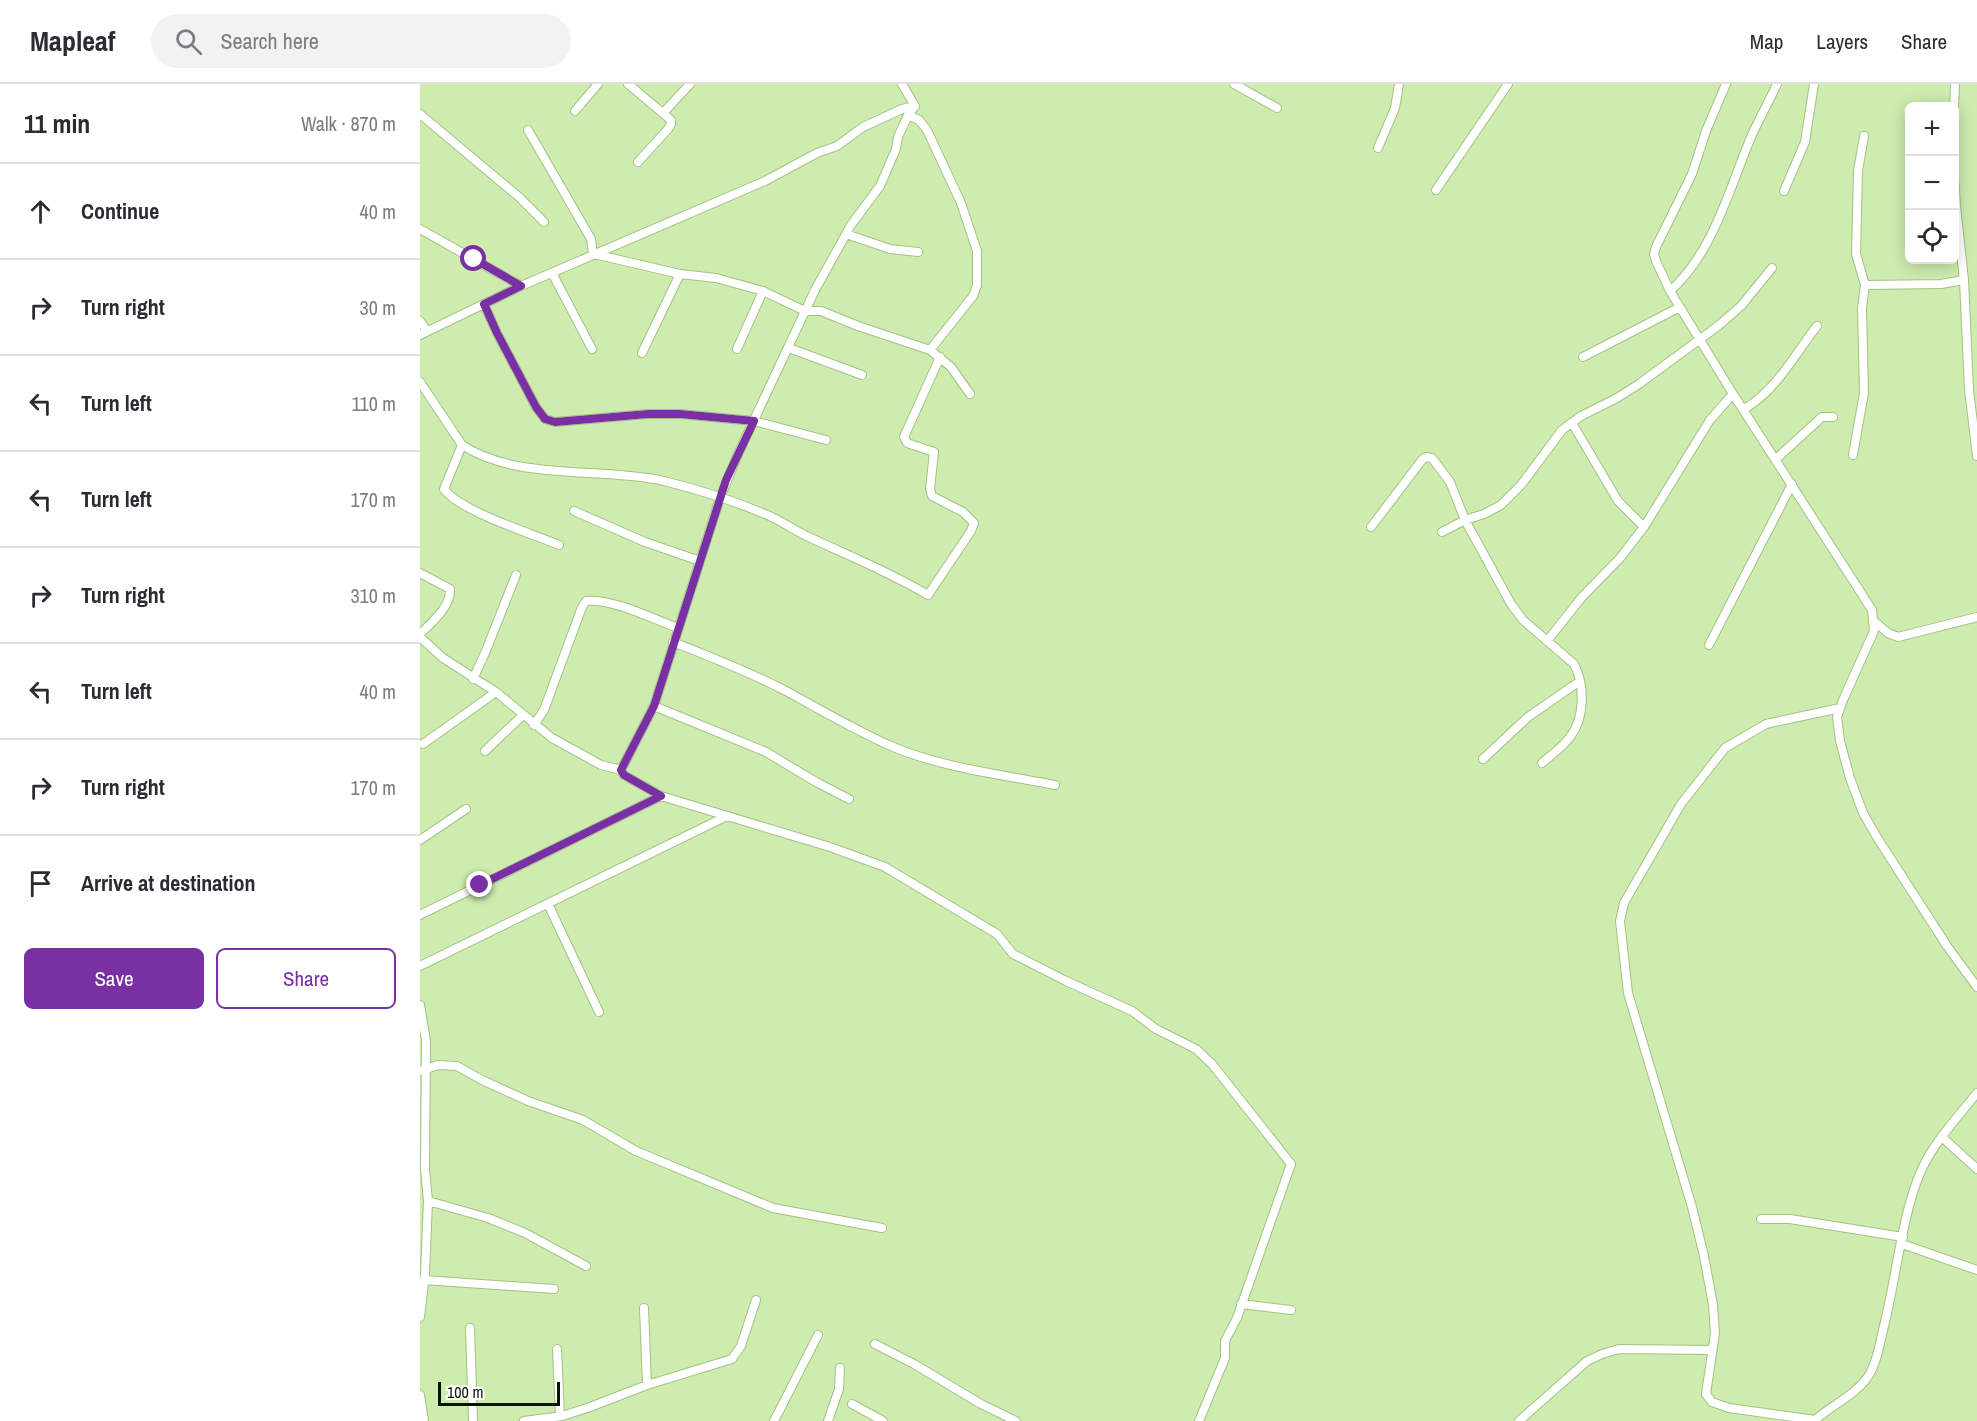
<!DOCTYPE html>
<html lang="en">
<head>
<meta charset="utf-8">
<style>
	body { margin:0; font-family:"Archivo Narrow",sans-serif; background:#f2f2f3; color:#2b2b33 }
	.controls { position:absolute; right:18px; top:18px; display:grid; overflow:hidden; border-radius:9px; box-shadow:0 3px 15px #0003 }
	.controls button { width:54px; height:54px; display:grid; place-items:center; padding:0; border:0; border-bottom:2px solid #e1e1e2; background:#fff; color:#2b2b33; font:30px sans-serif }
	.scale { position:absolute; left:18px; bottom:15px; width:122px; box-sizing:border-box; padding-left:6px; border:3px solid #081200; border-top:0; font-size:16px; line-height:21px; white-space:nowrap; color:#081200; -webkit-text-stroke:4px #fff; paint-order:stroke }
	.stop { position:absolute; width:18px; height:18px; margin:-14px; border:4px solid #7830a3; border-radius:50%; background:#fff }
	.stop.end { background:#7830a3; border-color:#fff; box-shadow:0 2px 6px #0008 }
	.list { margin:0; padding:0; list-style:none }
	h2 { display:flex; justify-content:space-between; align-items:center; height:78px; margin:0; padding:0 24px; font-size:26px }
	h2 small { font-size:20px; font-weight:400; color:#7c7c81 }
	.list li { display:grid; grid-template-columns:39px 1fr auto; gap:18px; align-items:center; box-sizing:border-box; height:96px; padding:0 24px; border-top:2px solid #e1e1e2 }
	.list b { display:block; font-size:22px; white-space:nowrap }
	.list em { font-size:20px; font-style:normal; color:#7c7c81 }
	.actions { display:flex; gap:12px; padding:18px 24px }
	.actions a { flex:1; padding:14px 0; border:2px solid #7830a3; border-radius:9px; text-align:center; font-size:21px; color:#7830a3 }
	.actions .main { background:#7830a3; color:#fff }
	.icon { flex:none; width:33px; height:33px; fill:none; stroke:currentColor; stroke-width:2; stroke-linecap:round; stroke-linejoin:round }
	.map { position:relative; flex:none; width:1557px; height:1337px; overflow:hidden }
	header { display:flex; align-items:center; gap:36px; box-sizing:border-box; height:84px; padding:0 30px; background:#fff; border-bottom:2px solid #e1e1e2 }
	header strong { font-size:28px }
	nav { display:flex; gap:33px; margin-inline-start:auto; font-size:21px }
	.search { width:420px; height:54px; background:#f2f2f3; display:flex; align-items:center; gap:15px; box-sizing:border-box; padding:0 21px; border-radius:33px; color:#7c7c81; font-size:22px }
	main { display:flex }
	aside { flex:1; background:#fff }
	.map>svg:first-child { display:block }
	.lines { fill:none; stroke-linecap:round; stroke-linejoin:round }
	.minor-casing { stroke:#a3c184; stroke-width:10 }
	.minor { stroke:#fff; stroke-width:8 }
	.route { stroke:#7830a3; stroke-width:8 }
</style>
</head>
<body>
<header>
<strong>Mapleaf</strong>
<div class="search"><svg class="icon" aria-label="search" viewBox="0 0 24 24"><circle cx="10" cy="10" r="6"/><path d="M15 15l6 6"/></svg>Search here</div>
<nav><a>Map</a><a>Layers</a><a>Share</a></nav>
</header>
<main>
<aside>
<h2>11 min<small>Walk · 870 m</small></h2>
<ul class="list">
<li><svg class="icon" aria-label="ahead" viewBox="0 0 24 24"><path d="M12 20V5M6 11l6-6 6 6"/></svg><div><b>Continue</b></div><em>40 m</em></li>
<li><svg class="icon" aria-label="right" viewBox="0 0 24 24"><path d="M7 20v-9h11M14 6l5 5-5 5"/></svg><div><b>Turn right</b></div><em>30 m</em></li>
<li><svg class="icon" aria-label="left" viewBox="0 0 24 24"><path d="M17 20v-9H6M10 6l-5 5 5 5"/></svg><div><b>Turn left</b></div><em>110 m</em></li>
<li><svg class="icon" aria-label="left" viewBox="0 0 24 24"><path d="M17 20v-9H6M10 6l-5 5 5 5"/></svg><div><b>Turn left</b></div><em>170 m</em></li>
<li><svg class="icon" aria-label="right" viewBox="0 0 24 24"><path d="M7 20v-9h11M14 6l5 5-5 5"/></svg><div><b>Turn right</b></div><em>310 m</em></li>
<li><svg class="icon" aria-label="left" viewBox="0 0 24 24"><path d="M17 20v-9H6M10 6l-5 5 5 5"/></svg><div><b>Turn left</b></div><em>40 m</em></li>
<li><svg class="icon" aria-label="right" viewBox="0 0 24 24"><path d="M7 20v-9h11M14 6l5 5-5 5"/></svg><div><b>Turn right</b></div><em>170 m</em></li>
<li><svg class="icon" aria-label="arrive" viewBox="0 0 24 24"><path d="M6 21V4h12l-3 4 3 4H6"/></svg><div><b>Arrive at destination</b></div></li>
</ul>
<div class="actions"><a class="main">Save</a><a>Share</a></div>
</aside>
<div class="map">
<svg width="1557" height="1337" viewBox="0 0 1557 1337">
	<rect width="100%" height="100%" fill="#cdecae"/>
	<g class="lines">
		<defs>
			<path id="minor" d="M208 0 251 36V40L248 45 218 78
				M482 0 495 22
				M814 0 857 24
				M1306 0 1286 47 1272 90 1236 163 1234 170 1236 177 1250 207 1313 310 1452 526 1454 547 1423 616 1417 633 1420 657 1430 694 1443 729 1458 755 1527 862 1557 903
				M495 22 488 31 478 53 476 65 460 102 431 141 395 206 318 370 300 414 234 622 201 686 204 691 241 712 410 763 465 783 577 850 593 870 646 897 712 927 736 945 776 965 792 980 871 1080 817 1234 805 1257V1274L779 1337
				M1534 24 1535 0
				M155 27 178 0
				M243 29 270 0
				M0 30 99 113 124 138
				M488 31 499 36 507 46 541 119 557 167V201L553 212 510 266
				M108 46 171 155 173 170
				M958 64 975 24 979 0
				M1534 90 1536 122 1544 196 1549 306 1557 372
				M1016 106 1088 0
				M1364 107 1385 58 1394 0
				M0 145 101 202
				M426 150 470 165 498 168
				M174 170 260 190 296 194 343 207 385 227H401L438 242 510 266 531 283 550 310
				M132 189 172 265
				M1445 201 1521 200 1544 196
				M1250 207C1292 170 1308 109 1329 58 1337 38 1348 20 1357 0
				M64 220 77 249 116 323 125 335 135 338 228 330H260L334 337 406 356
				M0 237 7 247
				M0 251 101 202 345 97 397 69 417 62 443 43 482 25 495 22
				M369 264 442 291
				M317 265 343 207
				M222 269 260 190
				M1163 273 1260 223
				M0 298 42 361C97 397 182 383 244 397 280 406 318 418 352 433 366 440 379 449 393 455 432 473 471 489 508 511L551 447 554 439 543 428 512 412 510 405 514 368 487 359 484 353 520 273
				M1324 325C1356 307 1375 270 1397 242
				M1152 339 1198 417 1224 443
				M42 361 24 405C41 428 111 449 139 461
				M1433 371 1444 309 1442 224 1445 201 1436 170 1438 87 1444 52
				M1356 375 1402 333H1413
				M154 427 225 458 280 477
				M951 443 1002 376 1006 373 1012 374 1030 398 1045 436 1091 520 1103 536 1154 580C1165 601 1165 634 1150 653 1143 663 1131 671 1122 679
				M1022 448 1045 436 1064 430 1081 421 1101 401 1142 346 1161 332 1197 314 1219 300 1298 242 1321 222 1352 184
				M0 489 30 505C31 523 12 538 0 550
				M1454 537 1468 549 1478 553 1557 533
				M0 553 23 574 76 608 132 654 181 681 201 686
				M1127 557 1162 513 1200 474 1224 443 1290 336 1313 310
				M253 558C291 573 330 588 366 607 401 626 435 646 471 662 519 683 583 691 635 701
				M1289 561 1372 400
				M53 595 65 569 96 491
				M234 622 346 668 396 698 429 715
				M114 641 124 626 162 523 166 517C192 514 233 535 258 544
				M3 660 76 608
				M65 667 103 631
				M1063 675 1108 633 1160 597
				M0 756 46 725
				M128 820 179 928
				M0 831 241 712
				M0 882 307 732
				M0 921 6 957 5 1085 8 1117 5 1190 0 1233
				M0 987 18 981 37 982 62 996 108 1017 163 1036 216 1067 353 1124 462 1144
				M1522 1053 1557 1085
				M8 1117 68 1134 105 1149 166 1182
				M1341 1135H1370L1483 1153
				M1482 1160 1557 1186
				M4 1196 134 1205
				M821 1220 871 1226
				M224 1224 227 1301
				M50 1244 53 1337
				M455 1260 494 1280 561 1320 596 1337
				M137 1265 140 1332
				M0 1311 4 1337
				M432 1320 463 1337
				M1395 1336 1309 1324 1292 1318 1286 1310 1295 1249 1293 1221 1284 1172 1272 1123 1208 909 1200 837 1204 819 1261 720 1305 664 1346 640 1420 624
				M104 1337 142 1332 170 1323 227 1301 312 1275 321 1262 336 1216
				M354 1337 398 1251
				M408 1337 419 1305 420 1284
				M1099 1337 1167 1277 1182 1270 1199 1265 1292 1266
				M1394 1337C1410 1322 1434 1312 1447 1294 1457 1280 1460 1258 1464 1242 1476 1195 1482 1130 1501 1087 1514 1058 1537 1034 1557 1009"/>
		</defs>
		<use href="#minor" class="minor-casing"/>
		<use href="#minor" class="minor"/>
	</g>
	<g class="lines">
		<path class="route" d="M54 175 101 202 64 220 77 249 116 323 125 335 135 338 228 330H260L334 337 306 396 234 622 201 686 204 691 241 712 60 801"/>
	</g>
</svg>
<div class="controls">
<button>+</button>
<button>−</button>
<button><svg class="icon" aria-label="locate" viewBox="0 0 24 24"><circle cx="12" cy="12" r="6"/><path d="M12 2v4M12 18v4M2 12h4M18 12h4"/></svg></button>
</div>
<div class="scale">100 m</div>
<div class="stop" style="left:54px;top:175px"></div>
<div class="stop end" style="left:60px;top:801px"></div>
</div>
</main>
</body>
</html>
